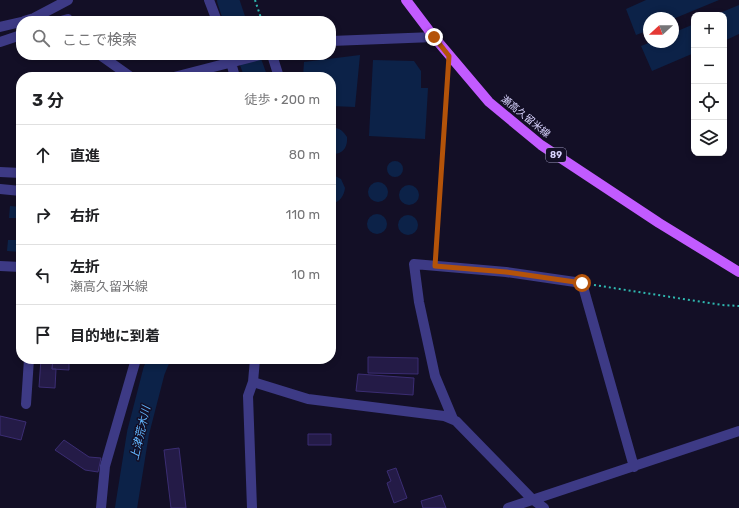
<!DOCTYPE html>
<html lang="ja">
<head>
<meta charset="utf-8">
<style>
	body { margin:0; font-family:Rubik,"Noto Sans JP",sans-serif; background:#f6f6f6; color:#202124 }
	.controls { position:absolute; right:12px; top:12px; display:grid; overflow:hidden; border-radius:8px; box-shadow:0 2px 6px #0003 }
	.controls button { width:36px; height:36px; display:grid; place-items:center; padding:0; border:0; border-bottom:1px solid #e0e0e0; background:#fff; color:#202124; font:20px sans-serif }
	.compass { position:absolute; left:643px; top:12px; width:36px; height:36px; border-radius:50%; background:#fff; box-shadow:0 2px 6px #0003; rotate:249deg }
	.stop { position:absolute; width:12px; height:12px; margin:-9px; border:3px solid #b45309; border-radius:50%; background:#fff }
	.stop.end { background:#b45309; border-color:#fff; box-shadow:0 1px 4px #0008 }
	.list { margin:0; padding:0; list-style:none }
	h2 { display:flex; justify-content:space-between; align-items:center; height:52px; margin:0; padding:0 16px; font-size:17px }
	h2 small { font-size:13px; font-weight:400; color:#757577 }
	.list li { display:grid; grid-template-columns:26px 1fr auto; gap:12px; align-items:center; box-sizing:border-box; height:60px; padding:0 16px; border-top:1px solid #e0e0e0 }
	.list b { display:block; font-size:15px; white-space:nowrap }
	.list p { margin:0; font-size:13px; white-space:nowrap; color:#757577 }
	.list em { font-size:13px; font-style:normal; color:#757577 }
	.icon { flex:none; width:22px; height:22px; fill:none; stroke:currentColor; stroke-width:2; stroke-linecap:round; stroke-linejoin:round }
	.map { position:relative; flex:none; width:739px; height:508px; overflow:hidden }
	.search { position:absolute; background:#fff; box-shadow:0 2px 6px #0003; left:16px; top:16px; width:320px; height:44px; display:flex; align-items:center; gap:10px; box-sizing:border-box; padding:0 14px; border-radius:16px; color:#757577; font-size:15px }
	.panel { position:absolute; background:#fff; box-shadow:0 2px 6px #0003; left:16px; top:72px; width:320px; height:292px; border-radius:16px }
	.map>svg:first-child { display:block }
	.water { fill:#0c2248 }
	.lines { fill:none; stroke-linecap:round; stroke-linejoin:round }
	.river { stroke:#0c2248; stroke-width:22 }
	.building { fill:#241b47; stroke:#3b2d73 }
	.path { stroke:#2fb8b0; stroke-width:2; stroke-dasharray:2 3; stroke-linecap:butt }
	.minor { stroke:#3d3a85; stroke-width:10 }
	.major { stroke:#c25bff; stroke-width:10 }
	.route { stroke:#b45309; stroke-width:5 }
	.labels { text-anchor:middle; stroke-width:3; stroke-linejoin:round; paint-order:stroke }
	.shield { fill:#130f26; stroke:#9e99be; stroke-width:1 }
	.shield-label { font-size:9px; font-weight:bold; fill:#d9d4ff }
	.street-label { font-size:10px; fill:#d9d4ff; stroke:#130f26 }
	.water-label { font-size:11px; font-style:italic; fill:#62b6ff; stroke:#130f26 }
</style>
</head>
<body>
<div class="map">
<svg width="739" height="508" viewBox="0 0 739 508">
	<rect width="100%" height="100%" fill="#130f26"/>
	<path class="water" d="M646 0H719L673 19V18H649V30L636 35 626 9Z
		M739 5V34L724 41V15H715Z
		M694 24V53L652 71 641 46 651 42H673V33Z
		M360 55 355 107 331 106V77H303L304 62Z
		M373 60 414 61 421 71V88H428L425 139 369 136Z
		M331 128C339 127 343 131 347 137 348 148 342 155 331 154Z
		M387 169a8 8 0 1 1 16 0a8 8 0 1 1-16 0Z
		M331 174 341 179 345 188C344 196 340 202 331 204Z
		M368 192a10 10 0 1 1 20 0a10 10 0 1 1-20 0Z
		M399 195a10 10 0 1 1 20 0a10 10 0 1 1-20 0Z
		M10 206 21 207V218H9Z
		M367 224a10 10 0 1 1 20 0a10 10 0 1 1-20 0Z
		M398 225a10 10 0 1 1 20 0a10 10 0 1 1-20 0Z
		M8 240H21V252L7 251Z"/>
	<g class="lines">
		<path class="river" d="M228 0 235 21
			M248 55 256 77
			M126 508 138 433 154 371 159 359"/>
	</g>
	<path class="building" d="M368 357 418 358V374L368 373Z
		M41 359H53L52 369H56L55 388 39 387Z
		M53 359H69V370L52 369Z
		M358 374 414 378 413 395 356 391Z
		M0 416 26 422 21 440 0 435Z
		M308 434H331V445H308Z
		M64 440 89 457 101 458 98 472 85 470 55 450Z
		M179 448 186 508H171L164 450Z
		M396 468 407 498 394 503 387 483 391 481 387 471Z
		M441 495 446 508H423L421 501Z"/>
	<g class="lines">
		<path class="path" d="M255 0 262 21
			M436 254 448 71
			M594 285 722 305 739 306"/>
		<path class="minor" d="M209 0 217 21
			M24 21 34 18 68 0
			M61 21 68 19 69 21
			M0 27 21 22
			M331 41 434 37
			M0 42 21 35
			M100 55 131 77
			M229 55 235 77
			M272 55 279 77
			M174 77 260 55
			M0 172 21 173
			M0 189 21 191
			M0 266 21 267
			M253 382 308 399 444 416 456 421 531 498 544 508
			M26 404 29 359
			M453 419 435 376 419 302 414 264 506 272 582 283 634 467
			M101 508 105 466 136 359
			M252 508 248 396 253 382 255 359
			M508 508 739 431"/>
		<path class="major" d="M406 0 434 37 489 102 541 145 659 223 739 272"/>
	</g>
	<g class="lines">
		<path class="route" d="M434 37 449 56 435 266 506 272 582 283"/>
	</g>
	<g class="labels">
		<rect class="shield" x="546" y="148" width="20" height="14" rx="3"/>
		<g class="shield-label">
			<text x="556" y="158">89</text>
		</g>
		<g class="street-label">
			<text transform="translate(526 116) rotate(39)" y="4">瀬高久留米線</text>
		</g>
		<g class="water-label">
			<text transform="translate(140 433) rotate(-77)" y="4">上津荒木川</text>
		</g>
	</g>
</svg>
<div class="controls">
<button>+</button>
<button>−</button>
<button><svg class="icon" aria-label="locate" viewBox="0 0 24 24"><circle cx="12" cy="12" r="6"/><path d="M12 2v4M12 18v4M2 12h4M18 12h4"/></svg></button>
<button><svg class="icon" aria-label="layers" viewBox="0 0 24 24"><path d="M12 4l9 5-9 5-9-5zM3 14l9 5 9-5"/></svg></button>
</div>
<svg class="compass" viewBox="-18 -18 36 36"><path d="M0-13l5 13h-10z" fill="#e53935"/><path d="M0 13l5-13h-10z" fill="#757577"/></svg>
<div class="stop" style="left:582px;top:283px"></div>
<div class="stop end" style="left:434px;top:37px"></div>
<div class="search"><svg class="icon" aria-label="search" viewBox="0 0 24 24"><circle cx="10" cy="10" r="6"/><path d="M15 15l6 6"/></svg>ここで検索</div>
<section class="panel">
<h2>3 分<small>徒歩 · 200 m</small></h2>
<ul class="list">
<li><svg class="icon" aria-label="ahead" viewBox="0 0 24 24"><path d="M12 20V5M6 11l6-6 6 6"/></svg><div><b>直進</b></div><em>80 m</em></li>
<li><svg class="icon" aria-label="right" viewBox="0 0 24 24"><path d="M7 20v-9h11M14 6l5 5-5 5"/></svg><div><b>右折</b></div><em>110 m</em></li>
<li><svg class="icon" aria-label="left" viewBox="0 0 24 24"><path d="M17 20v-9H6M10 6l-5 5 5 5"/></svg><div><b>左折</b><p>瀬高久留米線</p></div><em>10 m</em></li>
<li><svg class="icon" aria-label="arrive" viewBox="0 0 24 24"><path d="M6 21V4h12l-3 4 3 4H6"/></svg><div><b>目的地に到着</b></div></li>
</ul>
</section>
</div>
</body>
</html>
